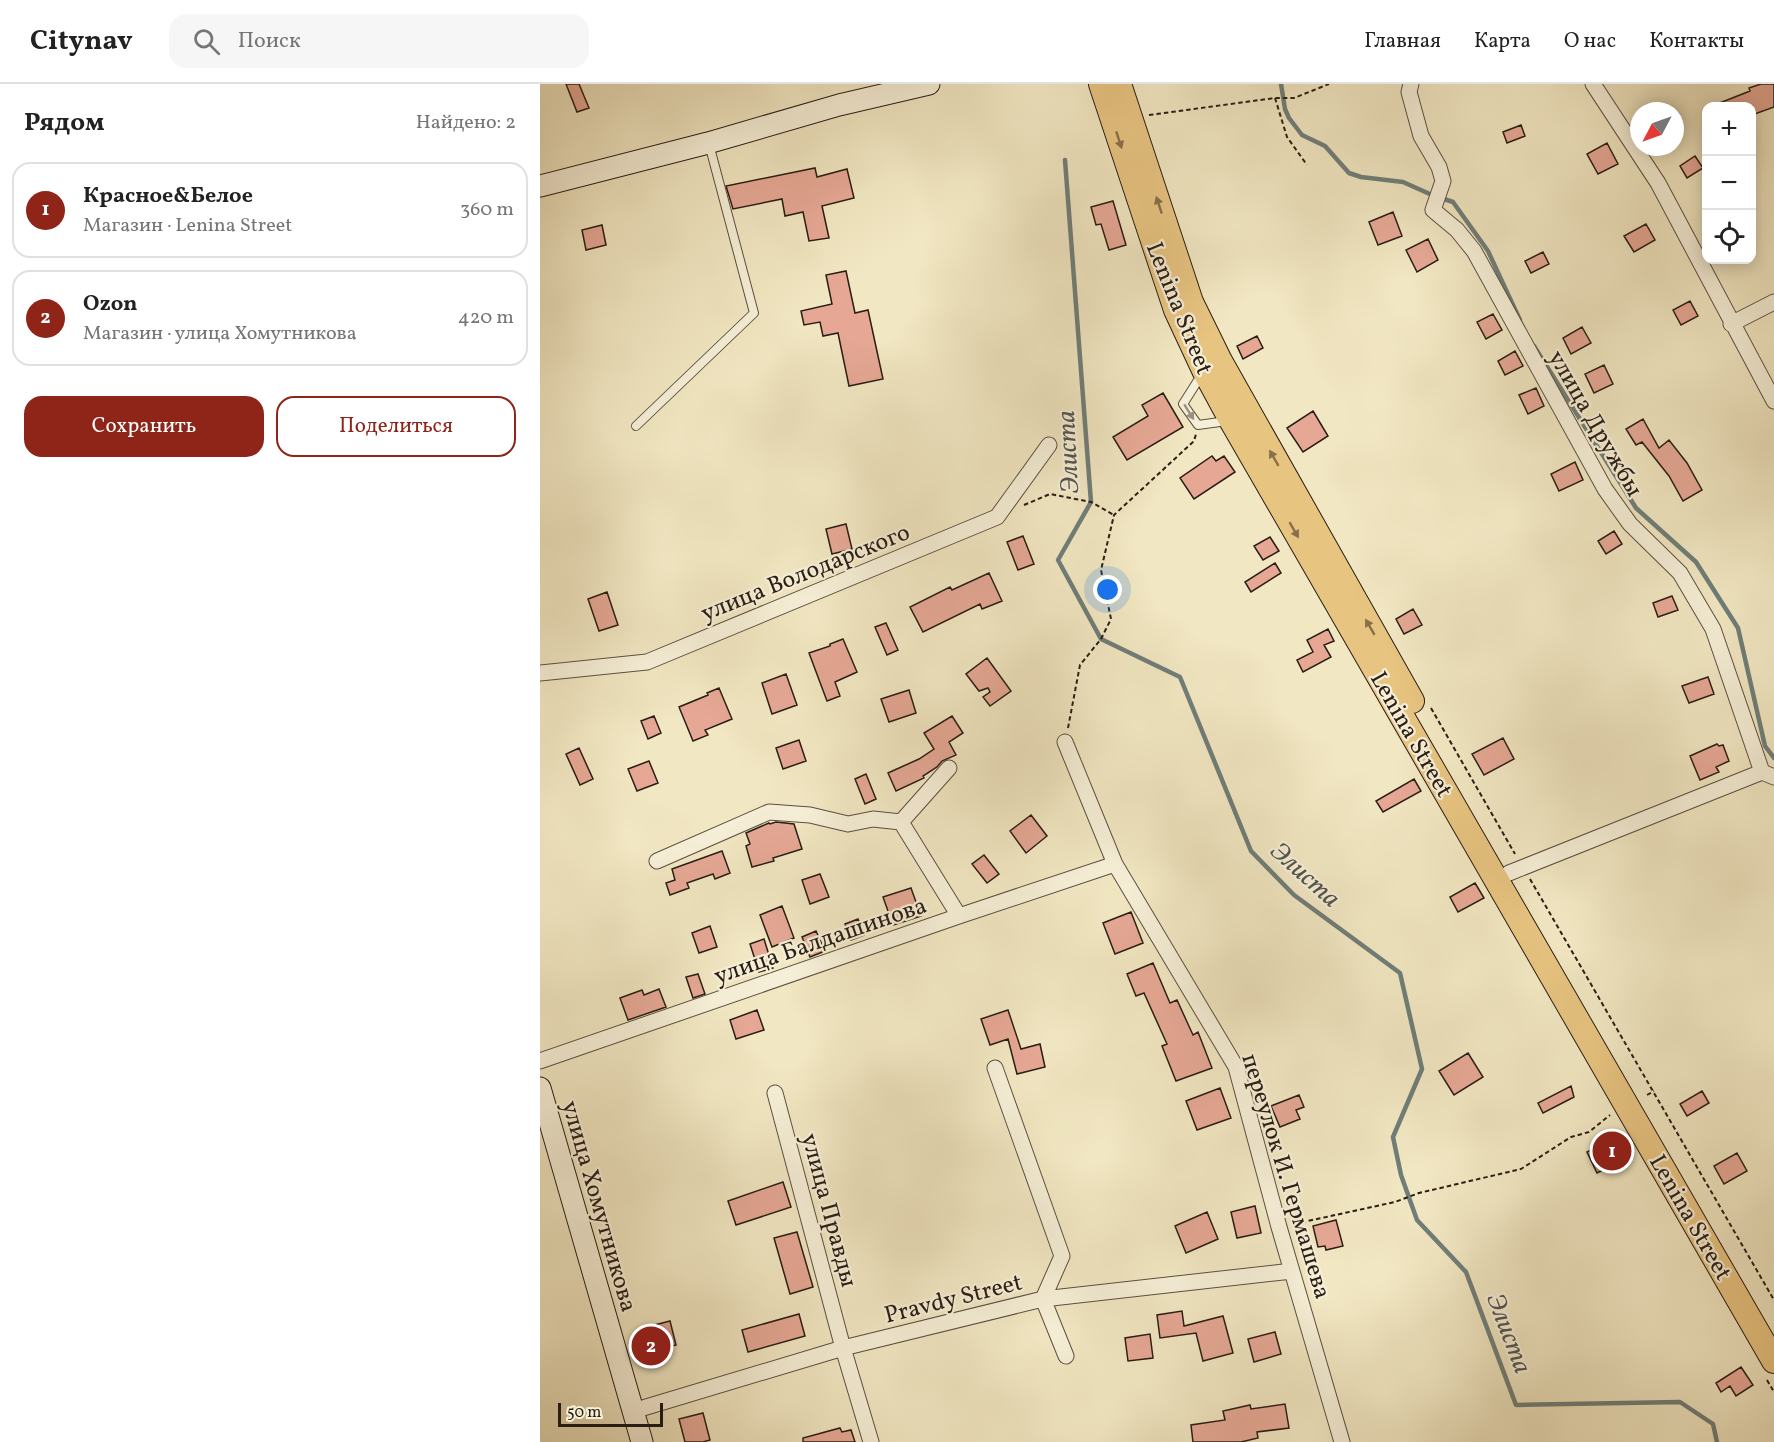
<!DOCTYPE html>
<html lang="ru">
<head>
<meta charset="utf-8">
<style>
	body { margin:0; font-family:Vollkorn,serif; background:#f6f6f6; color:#222 }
	.controls { position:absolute; right:18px; top:18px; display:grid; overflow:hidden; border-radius:12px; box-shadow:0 3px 15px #0003 }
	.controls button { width:54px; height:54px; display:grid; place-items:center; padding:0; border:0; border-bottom:2px solid #e0e0e0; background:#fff; color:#222; font:30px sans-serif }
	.compass { position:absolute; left:1090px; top:18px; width:54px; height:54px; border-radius:50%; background:#fff; box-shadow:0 3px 15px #0003; rotate:229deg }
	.scale { position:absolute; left:18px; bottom:15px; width:105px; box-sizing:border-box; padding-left:6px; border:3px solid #291d14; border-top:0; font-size:16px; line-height:21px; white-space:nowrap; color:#291d14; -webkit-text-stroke:4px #f6efd7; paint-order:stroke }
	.you { position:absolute; left:568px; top:506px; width:21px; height:21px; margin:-15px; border:4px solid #fff; border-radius:50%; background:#1a73e8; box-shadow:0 0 0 9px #1a73e833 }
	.badge { display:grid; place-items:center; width:39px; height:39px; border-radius:50%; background:#8f2418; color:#fff; font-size:20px; font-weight:700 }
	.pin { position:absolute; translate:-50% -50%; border:3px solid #fff; box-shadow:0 2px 6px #0006 }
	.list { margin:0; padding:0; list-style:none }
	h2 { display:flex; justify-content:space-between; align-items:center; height:78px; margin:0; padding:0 24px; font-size:26px }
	h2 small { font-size:20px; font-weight:400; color:#767676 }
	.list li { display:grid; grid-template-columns:39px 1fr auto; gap:18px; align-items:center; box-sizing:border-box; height:96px; margin:0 12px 12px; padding:0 12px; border:2px solid #e0e0e0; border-radius:18px }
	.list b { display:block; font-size:22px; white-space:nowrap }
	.list p { margin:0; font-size:20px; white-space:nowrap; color:#767676 }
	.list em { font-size:20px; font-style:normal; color:#767676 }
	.actions { display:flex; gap:12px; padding:18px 24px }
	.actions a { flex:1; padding:14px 0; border:2px solid #8f2418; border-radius:18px; text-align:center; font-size:21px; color:#8f2418 }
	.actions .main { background:#8f2418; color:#fff }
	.icon { flex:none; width:33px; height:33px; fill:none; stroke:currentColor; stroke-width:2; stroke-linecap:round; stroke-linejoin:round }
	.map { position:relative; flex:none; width:1234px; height:1358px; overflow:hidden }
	header { display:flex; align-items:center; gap:36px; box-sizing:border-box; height:84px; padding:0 30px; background:#fff; border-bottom:2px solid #e0e0e0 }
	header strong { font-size:28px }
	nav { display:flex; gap:33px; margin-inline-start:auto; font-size:21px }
	.search { width:420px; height:54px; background:#f6f6f6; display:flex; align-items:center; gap:15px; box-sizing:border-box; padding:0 21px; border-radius:18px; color:#767676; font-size:22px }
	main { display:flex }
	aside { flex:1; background:#fff }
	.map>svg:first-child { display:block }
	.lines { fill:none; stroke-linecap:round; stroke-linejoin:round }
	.stream { stroke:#6f7e79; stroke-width:4.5 }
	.building { fill:#e6a895; stroke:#291d14; stroke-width:1.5 }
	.lane-casing { stroke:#5b5040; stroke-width:10 }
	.street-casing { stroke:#5b5040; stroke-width:17 }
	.secondary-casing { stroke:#291d14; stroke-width:23 }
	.primary-casing { stroke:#291d14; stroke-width:26 }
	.path { stroke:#291d14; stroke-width:2; stroke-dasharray:4.5 3; stroke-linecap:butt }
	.lane { stroke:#f6efd7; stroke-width:8 }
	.street { stroke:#f6efd7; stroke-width:15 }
	.secondary { stroke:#f6efd7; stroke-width:21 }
	.primary { stroke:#e8c481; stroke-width:24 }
	.oneway { fill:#88704a }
	.oneway2 { fill:#9a907f }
	.labels { text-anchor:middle; stroke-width:4.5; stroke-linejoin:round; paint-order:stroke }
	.street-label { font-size:24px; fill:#291d14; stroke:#f6efd7 }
	.water-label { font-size:26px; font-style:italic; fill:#52554f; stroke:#f6efd7 }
</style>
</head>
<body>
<header>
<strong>Citynav</strong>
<div class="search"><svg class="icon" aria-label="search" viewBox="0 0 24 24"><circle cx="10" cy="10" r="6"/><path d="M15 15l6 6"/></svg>Поиск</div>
<nav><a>Главная</a><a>Карта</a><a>О нас</a><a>Контакты</a></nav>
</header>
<main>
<aside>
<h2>Рядом<small>Найдено: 2</small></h2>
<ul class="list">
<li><span class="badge">1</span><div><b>Красное&amp;Белое</b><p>Магазин · Lenina Street</p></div><em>360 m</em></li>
<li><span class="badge">2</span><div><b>Ozon</b><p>Магазин · улица Хомутникова</p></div><em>420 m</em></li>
</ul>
<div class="actions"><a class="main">Сохранить</a><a>Поделиться</a></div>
</aside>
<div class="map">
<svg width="1234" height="1358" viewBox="0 0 1234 1358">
	<rect width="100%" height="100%" fill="#f1e7c2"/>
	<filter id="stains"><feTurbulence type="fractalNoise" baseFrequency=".00333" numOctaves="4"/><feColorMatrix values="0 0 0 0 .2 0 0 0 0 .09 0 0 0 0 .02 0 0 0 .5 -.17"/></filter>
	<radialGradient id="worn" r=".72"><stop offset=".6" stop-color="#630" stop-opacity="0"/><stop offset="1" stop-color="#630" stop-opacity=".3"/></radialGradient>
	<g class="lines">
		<path class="stream" d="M741 0 745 25 749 34 762 51 785 62 809 89 821 93 863 98 892 111 913 118 948 167 980 236
			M525 76 551 418 518 476 561 555 640 593 711 767 754 811 860 889 882 985 853 1053 861 1091 877 1136 926 1188 976 1321 1140 1318 1173 1340 1177 1358
			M994 262 1096 424 1156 478 1198 544 1225 662 1234 674"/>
	</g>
	<path class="building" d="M26 0H39L49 24 37 28Z
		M1221 0H1234V23L1212 31V22H1172L1210 7 1209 4Z
		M981 41 985 52 967 59 963 48Z
		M1067 59 1078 80 1058 90 1047 70Z
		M1155 72 1163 84 1147 94 1140 82Z
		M275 84 277 93 307 85 314 114 282 122 289 154 269 157 263 128 245 132 242 115 193 125 186 102Z
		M573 117 586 161 569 166 561 140 556 141 551 123Z
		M853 128 862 152 838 161 829 138Z
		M1106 140 1115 156 1094 168 1084 152Z
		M62 141 66 161 46 166 42 146Z
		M888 155 898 176 877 188 866 166Z
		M1003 168 1009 180 991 189 985 177Z
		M306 187 315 229 328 226 343 295 309 302 298 249 283 252 280 238 264 241 261 227 292 220 286 191Z
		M1150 217 1158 232 1141 241 1133 226Z
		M953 230 962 246 946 255 937 238Z
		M1042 243 1051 259 1031 270 1023 254Z
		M717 252 723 264 703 275 697 262Z
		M975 267 983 282 965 291 958 277Z
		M1064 281 1073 300 1054 309 1045 290Z
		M996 304 1004 322 988 330 979 311Z
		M623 309 643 343 587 376 573 353 608 332 602 321Z
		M773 327 788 352 763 368 747 344Z
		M1103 335 1119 364 1129 356 1147 379 1162 406 1143 417 1129 392 1102 358 1096 361 1086 345Z
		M672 372 676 377 684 372 695 388 654 415 640 394Z
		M1035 378 1043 396 1019 407 1011 390Z
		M306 440 312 465 292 470 286 445Z
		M1074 447 1082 460 1066 470 1058 457Z
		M483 452 494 480 478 486 467 458Z
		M730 453 739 467 723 476 714 462Z
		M735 479 741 489 711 508 705 498Z
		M449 489 462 517 442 525 440 520 383 548 370 523 410 503 412 506Z
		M67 508 78 541 59 547 48 515Z
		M1132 512 1138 526 1118 533 1113 519Z
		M873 525 882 541 864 550 856 535Z
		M346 539 358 566 347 571 335 543Z
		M788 545 794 557 784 561 791 573 763 588 757 576 773 568 767 556Z
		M303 555 317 588 295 598 300 612 287 617 269 569 290 562V560Z
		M447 574 471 607 450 622 443 613 450 608 448 604 439 607 426 590Z
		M246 590 257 621 232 630 222 599Z
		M1168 593 1174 610 1149 619 1142 602Z
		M179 604 192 635 165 646 168 651 153 657 139 623 168 611 167 609Z
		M369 606 376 629 349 638 341 615Z
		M114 632 121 649 108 655 101 637Z
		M412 632 423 649 409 658 416 671 402 677 397 683 383 692 384 694 356 707 348 689 379 675 394 665 384 649Z
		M963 654 974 675 944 691 932 670Z
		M259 656 266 677 243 685 236 664Z
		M1177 660 1179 662 1183 661 1189 677 1176 683 1179 688 1160 696 1150 672Z
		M39 664 53 695 40 701 26 670Z
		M109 677 118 699 97 707 88 685Z
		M326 690 336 715 325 720 315 695Z
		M874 695 881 707 843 728 836 717Z
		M491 731 507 752 486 769 470 747Z
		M236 738 254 740 262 765 233 774 234 777 212 783 206 762 210 760 206 749 229 739 230 740Z
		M182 767 190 789 175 795 173 790 147 799 149 804 130 811 126 799 135 796 132 785Z
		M444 771 459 790 447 799 432 780Z
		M280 790 289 813 270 820 262 796Z
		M935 799 944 814 918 828 910 813Z
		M371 804 381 832 353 841 343 813Z
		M242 822 254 854 232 863 220 831Z
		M591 828 603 859 575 870 563 839Z
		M318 835 324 851 311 856 305 840Z
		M170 842 177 863 159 869 152 849Z
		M276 847 285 867 270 873 262 853Z
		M224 855 233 884 219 888 210 860Z
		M613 879 630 919 637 916 653 951 658 948 672 984 636 997 622 962 627 960 604 909 596 912 587 890Z
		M158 890 165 910 153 914 146 893Z
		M119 905 126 923 88 936 80 914 102 906 104 911Z
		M217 926 224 946 196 955 190 936Z
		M468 926 481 965 500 960 505 983 477 990 468 955 450 961 441 935Z
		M928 969 943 993 914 1011 899 987Z
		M1031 1002 1034 1013 1003 1029 998 1019Z
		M680 1004 691 1034 657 1046 646 1017Z
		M1162 1007 1169 1019 1147 1032 1140 1020Z
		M759 1011 764 1023 756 1026 760 1035 740 1043 731 1022Z
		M1074 1054 1085 1075 1057 1089 1047 1068Z
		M1197 1069 1207 1087 1184 1100 1174 1082Z
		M243 1098 251 1123 196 1141 188 1117Z
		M715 1122 721 1149 697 1154 691 1128Z
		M667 1128 678 1155 646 1169 635 1142Z
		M796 1136 803 1162 786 1166 785 1162 778 1163 773 1142Z
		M257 1148 273 1203 250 1210 234 1154Z
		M642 1227 644 1242 683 1232 693 1269 663 1277 656 1249 620 1254 617 1231Z
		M259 1230 265 1252 208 1268 202 1246Z
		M130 1237 136 1261 109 1268 103 1244Z
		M735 1248 741 1270 714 1278 708 1255Z
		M610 1250 613 1274 588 1277 585 1254Z
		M1201 1283 1213 1301 1196 1312 1190 1302 1181 1308 1176 1299Z
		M745 1320 749 1344 717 1348 718 1354 701 1358H653L651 1341 685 1336 683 1327 710 1321 711 1325Z
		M163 1329 170 1356 163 1358H145L139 1335Z
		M300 1344 302 1348 311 1346 315 1358H263V1354Z"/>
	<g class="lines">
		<defs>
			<path id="lane" d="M662 290 643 320 658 341 687 337
				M96 342 214 229 169 60"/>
			<path id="street" d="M871 0 869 8 881 52 899 83 903 97 893 126 917 146 934 167 1065 405 1090 440 1140 489 1173 545 1222 688 1234 693
				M1053 0 1118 99 1234 317
				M1191 240 1234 218
				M0 589 107 578 457 433 509 361
				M525 658 575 780 696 983 739 1143 802 1358
				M361 738 409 684
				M117 777 229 728 270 731 308 740 333 735 361 738 419 832
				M969 789 1222 688
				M0 977 419 832 575 780
				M455 984 522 1172 503 1215 526 1272
				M235 1009 303 1264 331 1358
				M93 1327 303 1264 503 1215 752 1187"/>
			<path id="secondary" d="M0 102 168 59 299 21 389 0
				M0 1004 102 1358"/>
			<path id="primary" d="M561 0 636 226 664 286 691 336 1234 1277
				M579 0 651 218 680 277 872 617"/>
		</defs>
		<use href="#lane" class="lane-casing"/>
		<use href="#street" class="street-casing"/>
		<use href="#secondary" class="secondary-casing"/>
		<use href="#primary" class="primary-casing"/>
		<path class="path" d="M735 14 747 53 767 81
			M609 31 735 14H754L789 0
			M484 421 510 410 551 418 574 431
			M891 624 975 770
			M528 644 540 581 561 555 571 535 561 486 574 431 654 357 656 350
			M990 795 1234 1216
			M1107 1011 1114 1007
			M754 1140 855 1118 879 1109 981 1085 1031 1053 1049 1048 1070 1031
			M1227 1296 1234 1308"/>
		<use href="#lane" class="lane"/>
		<use href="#street" class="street"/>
		<use href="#secondary" class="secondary"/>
		<use href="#primary" class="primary"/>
	</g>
	<defs><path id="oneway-solid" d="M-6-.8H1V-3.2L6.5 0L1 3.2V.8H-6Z" transform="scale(1.5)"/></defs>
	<g class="oneway">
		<use href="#oneway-solid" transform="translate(579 56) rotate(72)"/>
		<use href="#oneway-solid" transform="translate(619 121) rotate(-108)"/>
		<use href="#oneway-solid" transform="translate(734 374) rotate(-120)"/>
		<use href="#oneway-solid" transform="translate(754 446) rotate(60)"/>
		<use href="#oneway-solid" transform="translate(830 543) rotate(-120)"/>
	</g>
	<use class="oneway2" href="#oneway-solid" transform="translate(649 328) rotate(58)"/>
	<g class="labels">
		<g class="street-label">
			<text transform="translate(640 224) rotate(68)" y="8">Lenina Street</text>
			<text transform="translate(1056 339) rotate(60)" y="8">улица Дружбы</text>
			<text transform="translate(265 488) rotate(-22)" y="8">улица Володарского</text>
			<text transform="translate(872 650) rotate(60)" y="8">Lenina Street</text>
			<text transform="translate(280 856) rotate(-19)" y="8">улица Балдашинова</text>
			<text transform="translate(747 1092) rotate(73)" y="8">переулок И. Гермашева</text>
			<text transform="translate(60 1122) rotate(74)" y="8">улица Хомутникова</text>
			<text transform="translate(290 1126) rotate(75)" y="8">улица Правды</text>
			<text transform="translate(1151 1133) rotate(60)" y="8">Lenina Street</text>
			<text transform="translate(413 1214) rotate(-14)" y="8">Pravdy Street</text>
		</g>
		<g class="water-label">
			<text transform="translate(527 368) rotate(-93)" y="9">Элиста</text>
			<text transform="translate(766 790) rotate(42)" y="9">Элиста</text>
			<text transform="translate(970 1249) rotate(69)" y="9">Элиста</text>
		</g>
	</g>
	<rect width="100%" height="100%" filter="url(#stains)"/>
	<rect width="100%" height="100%" fill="url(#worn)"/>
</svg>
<div class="controls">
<button>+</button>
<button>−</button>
<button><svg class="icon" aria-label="locate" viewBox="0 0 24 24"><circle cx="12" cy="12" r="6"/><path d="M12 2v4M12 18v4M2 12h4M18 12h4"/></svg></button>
</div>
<svg class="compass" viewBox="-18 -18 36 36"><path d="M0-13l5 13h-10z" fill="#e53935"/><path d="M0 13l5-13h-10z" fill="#767676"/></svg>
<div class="scale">50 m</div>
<div class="you"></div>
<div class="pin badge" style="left:1072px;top:1067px">1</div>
<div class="pin badge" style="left:111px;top:1262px">2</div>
</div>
</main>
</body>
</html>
